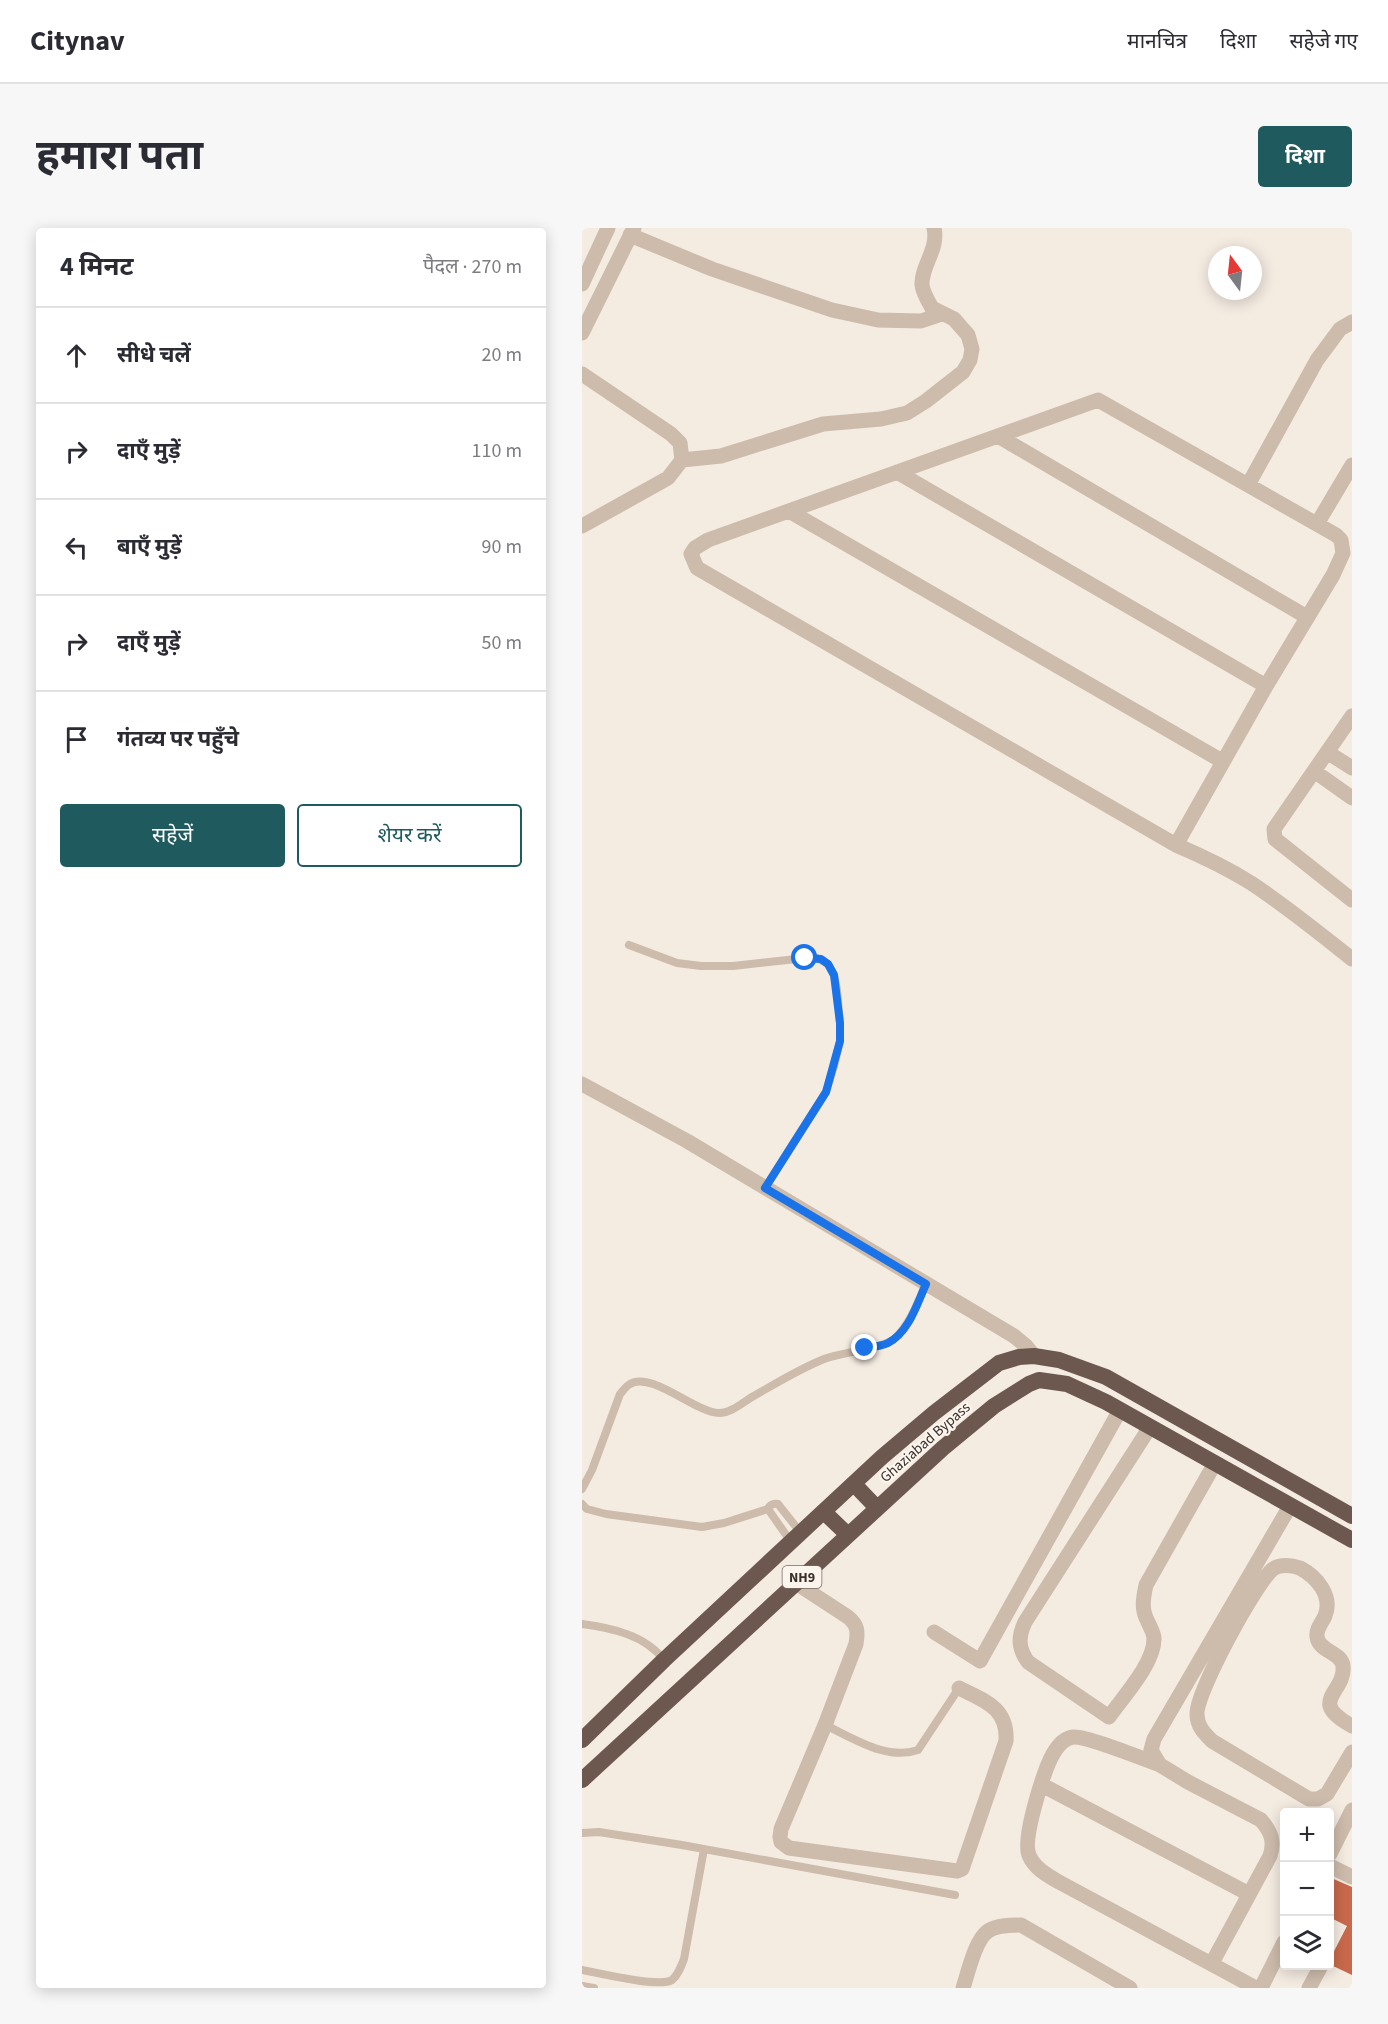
<!DOCTYPE html>
<html lang="hi">
<head>
<meta charset="utf-8">
<style>
	body { margin:0; font-family:"Source Sans 3","Noto Sans Devanagari",sans-serif; background:#f7f7f7; color:#2b2b33 }
	.controls { position:absolute; right:18px; bottom:18px; display:grid; overflow:hidden; border-radius:6px; box-shadow:0 3px 15px #0003 }
	.controls button { width:54px; height:54px; display:grid; place-items:center; padding:0; border:0; border-bottom:2px solid #e1e1e2; background:#fff; color:#2b2b33; font:30px sans-serif }
	.compass { position:absolute; left:626px; top:18px; width:54px; height:54px; border-radius:50%; background:#fff; box-shadow:0 3px 15px #0003; rotate:345deg }
	.stop { position:absolute; width:18px; height:18px; margin:-14px; border:4px solid #1a73e8; border-radius:50%; background:#fff }
	.stop.end { background:#1a73e8; border-color:#fff; box-shadow:0 2px 6px #0008 }
	.list { margin:0; padding:0; list-style:none }
	h2 { display:flex; justify-content:space-between; align-items:center; height:78px; margin:0; padding:0 24px; font-size:26px }
	h2 small { font-size:20px; font-weight:400; color:#7c7c81 }
	.list li { display:grid; grid-template-columns:39px 1fr auto; gap:18px; align-items:center; box-sizing:border-box; height:96px; padding:0 24px; border-top:2px solid #e1e1e2 }
	.list b { display:block; font-size:22px; white-space:nowrap }
	.list em { font-size:20px; font-style:normal; color:#7c7c81 }
	.actions { display:flex; gap:12px; padding:18px 24px }
	.actions a { flex:1; padding:14px 0; border:2px solid #1f5a5e; border-radius:6px; text-align:center; font-size:21px; color:#1f5a5e }
	.actions .main { background:#1f5a5e; color:#fff }
	.icon { flex:none; width:33px; height:33px; fill:none; stroke:currentColor; stroke-width:2; stroke-linecap:round; stroke-linejoin:round }
	.map { position:relative; flex:none; width:770px; height:1760px; overflow:hidden; border-radius:6px }
	header { display:flex; align-items:center; gap:36px; box-sizing:border-box; height:84px; padding:0 30px; background:#fff; border-bottom:2px solid #e1e1e2 }
	header strong { font-size:28px }
	nav { display:flex; gap:33px; margin-inline-start:auto; font-size:21px }
	.intro { display:flex; align-items:center; justify-content:space-between; box-sizing:border-box; height:144px; padding:0 36px }
	h1 { margin:0; font-size:42px }
	.button { padding:15px 27px; border-radius:6px; background:#1f5a5e; color:#fff; font-size:21px; font-weight:700 }
	main { display:flex; gap:36px; padding:0 36px }
	aside { flex:1; background:#fff; border-radius:6px; box-shadow:0 3px 15px #0003 }
	.map>svg:first-child { display:block }
	.building { fill:#c8694b }
	.lines { fill:none; stroke-linecap:round; stroke-linejoin:round }
	.service { stroke:#cdbbac; stroke-width:8 }
	.minor { stroke:#cdbbac; stroke-width:15 }
	.trunk { stroke:#6c584f; stroke-width:16 }
	.route { stroke:#1a73e8; stroke-width:8 }
	.labels { text-anchor:middle; stroke-width:4.5; stroke-linejoin:round; paint-order:stroke }
	.shield { fill:#fbf5ee; stroke:#756b66; stroke-width:1.5 }
	.shield-label { font-size:14px; font-weight:bold; fill:#3b302b }
	.street-label { font-size:15px; fill:#3b302b; stroke:#fbf5ee }
</style>
</head>
<body>
<header>
<strong>Citynav</strong>
<nav><a>मानचित्र</a><a>दिशा</a><a>सहेजे गए</a></nav>
</header>
<div class="intro"><h1>हमारा पता</h1><a class="button">दिशा</a></div>
<main>
<aside>
<h2>4 मिनट<small>पैदल · 270 m</small></h2>
<ul class="list">
<li><svg class="icon" aria-label="ahead" viewBox="0 0 24 24"><path d="M12 20V5M6 11l6-6 6 6"/></svg><div><b>सीधे चलें</b></div><em>20 m</em></li>
<li><svg class="icon" aria-label="right" viewBox="0 0 24 24"><path d="M7 20v-9h11M14 6l5 5-5 5"/></svg><div><b>दाएँ मुड़ें</b></div><em>110 m</em></li>
<li><svg class="icon" aria-label="left" viewBox="0 0 24 24"><path d="M17 20v-9H6M10 6l-5 5 5 5"/></svg><div><b>बाएँ मुड़ें</b></div><em>90 m</em></li>
<li><svg class="icon" aria-label="right" viewBox="0 0 24 24"><path d="M7 20v-9h11M14 6l5 5-5 5"/></svg><div><b>दाएँ मुड़ें</b></div><em>50 m</em></li>
<li><svg class="icon" aria-label="arrive" viewBox="0 0 24 24"><path d="M6 21V4h12l-3 4 3 4H6"/></svg><div><b>गंतव्य पर पहुँचे</b></div></li>
</ul>
<div class="actions"><a class="main">सहेजें</a><a>शेयर करें</a></div>
</aside>
<div class="map">
<svg width="770" height="1760" viewBox="0 0 770 1760">
	<rect width="100%" height="100%" fill="#f4ebe1"/>
	<path class="building" d="M747 1649 770 1659V1747L749 1737 747 1733 765 1698 747 1689Z"/>
	<g class="lines">
		<path class="service" d="M47 717 95 735 119 738H151L233 729 246 736 252 747 255 762 258 795V813L252 838 244 864 183 960
			M0 1261 10 1242 38 1166C41 1163 44 1158 48 1156 70 1143 114 1185 137 1185 149 1185 160 1175 170 1169 193 1156 217 1141 242 1131 260 1124 300 1121 312 1111 328 1097 335 1075 344 1056
			M0 1276 5 1281 24 1286 120 1299 142 1295 186 1281
			M209 1314 186 1281C187 1277 192 1275 196 1276L219 1305
			M0 1396C30 1400 63 1407 82 1432
			M243 1497C271 1510 305 1533 336 1522L377 1460
			M0 1605 17 1604 100 1617 373 1667
			M0 1742C17 1745 77 1760 90 1752 96 1747 99 1739 102 1731L122 1621
			M0 1758 12 1760"/>
		<path class="minor" d="M48 7 130 41 250 82 296 92 339 93 360 86
			M0 56 26 0
			M0 105 52 0
			M0 146 89 206 98 215 100 232 86 250 0 298
			M416 208 725 389
			M100 232 139 228 241 196 299 191 325 185 344 173 381 144 388 132 390 121 386 107 372 91 350 80C346 73 341 65 340 57 339 38 357 21 352 0
			M315 244 684 458
			M666 257 735 132 758 101 770 94
			M207 283 640 533
			M735 296 770 237
			M770 488 692 601 693 611 770 672
			M745 524 770 540
			M732 543 770 570
			M594 617 684 458 751 347 761 325 759 312 754 307 516 172 126 312 113 320 109 326 115 340 594 617C620 628 645 640 669 655 704 678 737 705 770 731
			M0 856 105 913 432 1108 444 1118 452 1128
			M568 1199 443 1394C436 1409 436 1420 446 1434L527 1489C541 1469 572 1436 572 1411 572 1405 568 1399 566 1394 559 1381 561 1371 564 1357L633 1235
			M214 1355 266 1389C276 1397 276 1404 274 1416L243 1497 199 1601 198 1609 199 1614 207 1620 375 1643 380 1641 424 1513C426 1480 403 1473 377 1460
			M352 1404 398 1433 538 1182
			M770 1498C724 1473 764 1465 761 1438 760 1424 737 1424 735 1409 734 1400 740 1395 743 1388 751 1368 735 1349 718 1340 710 1337 698 1336 691 1341 674 1354 614 1465 615 1486 615 1498 622 1505 630 1513L727 1571H736L745 1566 770 1524
			M578 1537C561 1531 506 1508 491 1509 482 1510 475 1519 471 1526 462 1542 440 1611 447 1627 452 1640 465 1647 477 1654L674 1760
			M460 1557 667 1666
			M748 1626 770 1582
			M748 1638 770 1649
			M630 1735 688 1628C693 1613 689 1604 679 1592L606 1554 578 1537 569 1522 572 1511 708 1278
			M381 1760C386 1745 393 1712 406 1703 415 1697 429 1697 439 1697L548 1760
			M679 1760 702 1714
			M727 1760 739 1738"/>
		<path class="trunk" d="M272 1256 295 1280
			M242 1284 266 1307
			M0 1512 82 1432 300 1229 352 1185 417 1135 437 1129 452 1128 477 1132 524 1149 770 1288
			M0 1552 361 1220 412 1178 447 1156 457 1152 485 1156 524 1174 770 1312"/>
	</g>
	<g class="lines">
		<path class="route" d="M223 730 239 731 246 736 252 747 258 795V813L244 864 183 960 344 1056C335 1076 327 1104 306 1115 300 1118 291 1119 283 1120"/>
	</g>
	<g class="labels">
		<rect class="shield" x="200.5" y="1338" width="39" height="22" rx="4.5"/>
		<g class="shield-label">
			<text x="220" y="1354">NH9</text>
		</g>
		<g class="street-label">
			<text transform="translate(343 1214) rotate(-41)" y="5">Ghaziabad Bypass</text>
		</g>
	</g>
</svg>
<div class="controls">
<button>+</button>
<button>−</button>
<button><svg class="icon" aria-label="layers" viewBox="0 0 24 24"><path d="M12 4l9 5-9 5-9-5zM3 14l9 5 9-5"/></svg></button>
</div>
<svg class="compass" viewBox="-18 -18 36 36"><path d="M0-13l5 13h-10z" fill="#e53935"/><path d="M0 13l5-13h-10z" fill="#7c7c81"/></svg>
<div class="stop" style="left:223px;top:730px"></div>
<div class="stop end" style="left:283px;top:1120px"></div>
</div>
</main>
</body>
</html>
